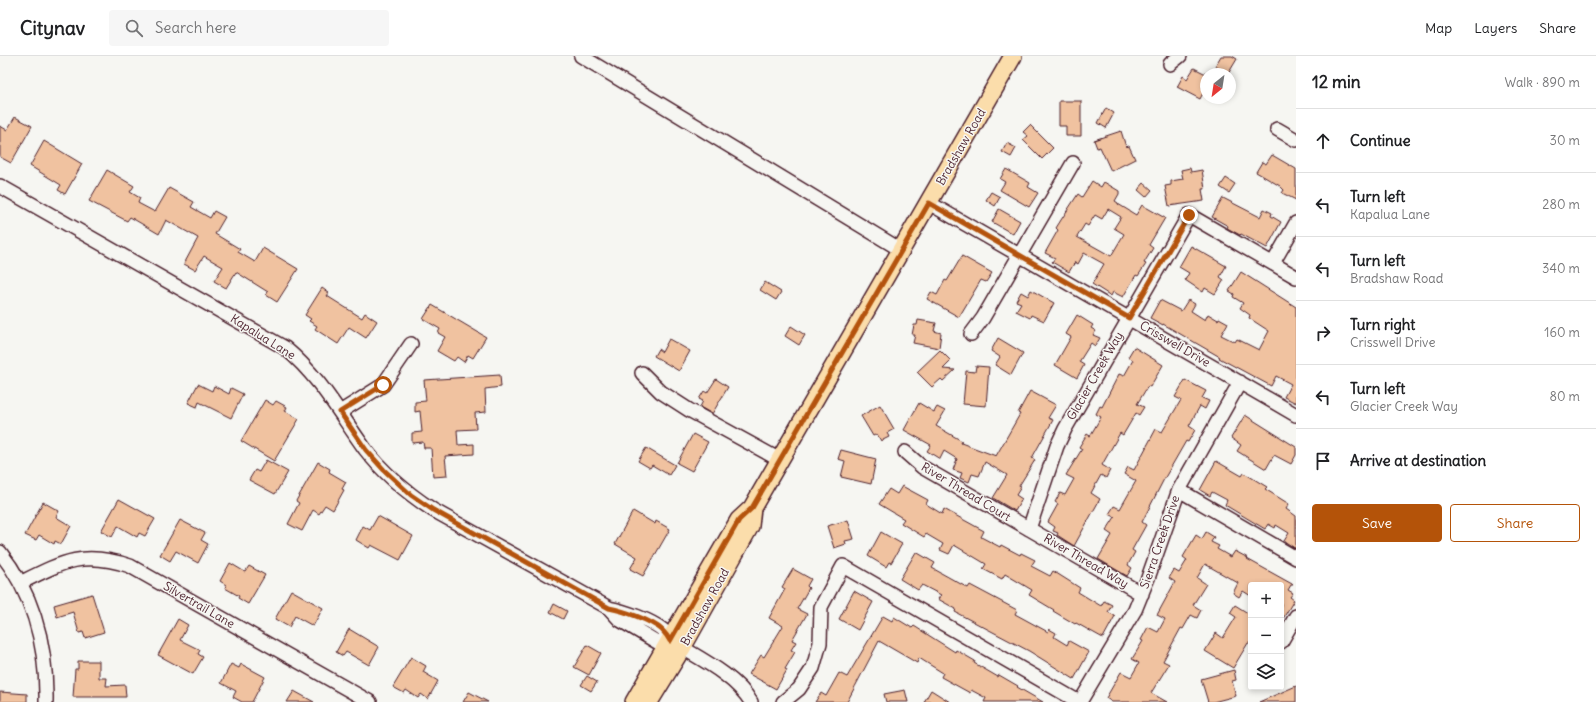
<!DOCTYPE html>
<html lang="en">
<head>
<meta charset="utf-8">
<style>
	body { margin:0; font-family:Delius,sans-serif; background:#f6f6f6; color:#202124 }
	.controls { position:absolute; right:12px; bottom:12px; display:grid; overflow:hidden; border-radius:4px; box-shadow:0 2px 6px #0003 }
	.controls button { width:36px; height:36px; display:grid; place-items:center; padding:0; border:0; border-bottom:1px solid #e0e0e0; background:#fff; color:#202124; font:20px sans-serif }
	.compass { position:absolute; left:1200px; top:12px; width:36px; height:36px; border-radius:50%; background:#fff; box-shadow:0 2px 6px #0003; rotate:210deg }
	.stop { position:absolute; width:12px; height:12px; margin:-9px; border:3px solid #b45309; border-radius:50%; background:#fff }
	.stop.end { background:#b45309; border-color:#fff; box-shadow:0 1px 4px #0008 }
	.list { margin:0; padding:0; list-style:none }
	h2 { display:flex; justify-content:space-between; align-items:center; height:52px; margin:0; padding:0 16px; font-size:17px }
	h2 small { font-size:13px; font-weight:400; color:#757577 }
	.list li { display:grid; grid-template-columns:26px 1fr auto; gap:12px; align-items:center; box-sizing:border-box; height:64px; padding:0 16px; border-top:1px solid #e0e0e0 }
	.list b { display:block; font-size:15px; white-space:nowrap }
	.list p { margin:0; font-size:13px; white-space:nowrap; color:#757577 }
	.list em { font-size:13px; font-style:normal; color:#757577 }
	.actions { display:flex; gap:8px; padding:12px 16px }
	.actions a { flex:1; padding:9px 0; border:1px solid #b45309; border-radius:4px; text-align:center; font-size:14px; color:#b45309 }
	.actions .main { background:#b45309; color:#fff }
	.icon { flex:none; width:22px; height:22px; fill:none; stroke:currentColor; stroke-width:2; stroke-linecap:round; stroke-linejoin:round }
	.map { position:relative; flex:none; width:1296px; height:646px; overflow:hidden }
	header { display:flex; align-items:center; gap:24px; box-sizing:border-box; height:56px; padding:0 20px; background:#fff; border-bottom:1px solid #e0e0e0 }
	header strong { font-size:19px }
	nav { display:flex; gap:22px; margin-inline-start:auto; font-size:14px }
	.search { width:280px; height:36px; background:#f6f6f6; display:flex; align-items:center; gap:10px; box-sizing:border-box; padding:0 14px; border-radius:4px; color:#757577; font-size:15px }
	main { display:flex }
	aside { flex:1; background:#fff }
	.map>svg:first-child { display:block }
	.building { fill:#f0c2a0; stroke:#4a1f2b; fill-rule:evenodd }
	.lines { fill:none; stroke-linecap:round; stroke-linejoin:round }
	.minor-casing { stroke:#4a1f2b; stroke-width:16 }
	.major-casing { stroke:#4a1f2b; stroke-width:20 }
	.minor { stroke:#f6f6f2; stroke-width:13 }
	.major { stroke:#fbddab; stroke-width:17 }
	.route { stroke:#b45309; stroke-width:5 }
	.labels { text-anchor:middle; stroke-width:3; stroke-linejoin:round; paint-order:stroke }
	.street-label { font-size:12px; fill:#4a1f2b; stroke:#f6f6f2 }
</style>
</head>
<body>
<header>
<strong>Citynav</strong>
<div class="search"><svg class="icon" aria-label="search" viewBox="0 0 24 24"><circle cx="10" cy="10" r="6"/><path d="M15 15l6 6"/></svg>Search here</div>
<nav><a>Map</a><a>Layers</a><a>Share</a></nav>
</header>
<main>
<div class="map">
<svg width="1296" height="646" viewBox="0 0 1296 646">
	<rect width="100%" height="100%" fill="#f6f6f2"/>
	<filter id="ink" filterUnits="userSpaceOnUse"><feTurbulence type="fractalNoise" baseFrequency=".025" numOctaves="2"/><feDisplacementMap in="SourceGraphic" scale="8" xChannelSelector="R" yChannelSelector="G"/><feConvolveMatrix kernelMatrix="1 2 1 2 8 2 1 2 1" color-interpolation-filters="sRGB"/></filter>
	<g filter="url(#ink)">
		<path class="building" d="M1221 0H1232L1237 3 1228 18 1215 10Z
			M1194 12 1206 18V24L1202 31 1205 33 1200 43 1177 31 1183 20 1187 23Z
			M1059 45H1081V80H1066V70H1059Z
			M1106 52 1114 57 1106 72 1098 67Z
			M15 61 32 70 11 107 0 101V70L7 74Z
			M1030 69 1053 92 1042 103 1023 84 1028 80 1023 76Z
			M1121 75 1126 91 1129 90 1135 103 1111 115 1100 91 1097 92 1094 84Z
			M44 85 82 108 65 138 58 134 61 129 30 110Z
			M1007 87 1016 92 1011 101 1002 96Z
			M1272 99 1296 113V144L1282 137 1284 134 1280 130 1256 116 1262 106 1266 108Z
			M1190 112 1191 116 1202 114 1205 133H1202L1204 145 1169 150 1165 130 1171 129V125L1183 123 1181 114Z
			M1006 113 1030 127 1028 131 1038 137 1029 151 1000 134 1005 126 1000 123Z
			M107 114 134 130 130 136 140 142 138 147 155 156 169 132 194 146 191 151 210 162 214 155 225 161 215 178 240 193 238 196 255 206 263 192 298 213 277 246 266 239 268 236 236 216 226 232 214 225 223 211 204 200 195 214 184 208 198 182 166 164 159 178 130 161 127 165 89 145Z
			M1226 122 1235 128 1229 137 1220 131Z
			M1092 125 1101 131 1104 126 1119 135V138L1115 145 1118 147V148L1136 159 1142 149 1165 162 1149 189 1153 192 1144 207 1146 208 1138 220 1136 219 1123 241 1113 236 1111 240 1092 228 1104 208 1084 197 1078 208 1075 206 1069 216 1052 206 1055 202 1045 197 1058 174 1056 172 1061 164 1078 138 1082 141ZM1108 153 1121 161 1114 172 1124 178 1111 200 1077 181 1085 168 1088 170 1095 159 1102 163Z
			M1144 127 1152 134 1146 141 1138 134Z
			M991 136 1000 141 995 150 986 144Z
			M1223 142 1260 161 1264 153 1272 157 1271 160 1281 166 1267 192 1241 178 1240 179 1227 172 1228 170 1212 161Z
			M999 153 1020 165 1013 178 992 166Z
			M1191 190 1226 210 1220 221 1224 224 1215 238 1205 232 1203 236 1185 224 1189 217 1179 211Z
			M962 200 992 217 986 226 981 224 959 261 927 243 931 236 937 239 945 224 947 225Z
			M1241 216 1296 251V347L1284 341 1291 328 1276 320 1271 330 1219 302 1220 301 1163 268V269L1150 262 1160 244 1181 255 1188 244 1195 248 1191 255 1205 264 1208 258 1218 264 1219 262 1228 267 1221 279 1235 286 1237 283 1259 294 1269 275 1249 262 1250 259 1240 252 1243 247 1233 241 1234 238 1229 235Z
			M765 226 781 236 776 244 760 234Z
			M322 232 329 237 327 240 362 262 365 257 377 265 366 282 349 271 338 288 315 273 317 270 309 265 311 263 305 259Z
			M1031 234 1054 247 1044 265 1031 259 1030 262 1016 255 1021 247 1016 245 1021 236 1028 240Z
			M432 249 486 281 473 302 468 299 464 306 457 301 454 305 437 295 445 281 438 277 440 273 423 263Z
			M1077 259 1093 269 1091 272 1096 275 1093 279 1100 282 1095 290 1091 287 1079 306 1084 309 1077 322 1055 309 1071 281 1066 278Z
			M918 264 936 267 934 275 941 277 939 292 913 287 915 279H912L914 269H917Z
			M791 270 805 279 799 289 785 280Z
			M998 282 1023 297 1011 319 995 309 1000 301 991 295Z
			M669 283 690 295 679 315 654 300 658 293 662 296Z
			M1134 291 1163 309 1150 331 1148 330 1137 348 1144 351 1139 359 1136 357 1123 379 1120 377 1102 409 1110 414 1106 422 1101 419 1091 437 1100 443 1074 490 1057 479 1058 477 1053 475 1055 471 1048 466 1058 448 1055 446 1060 437 1065 439 1074 423 1066 419 1082 393 1079 391 1087 378 1090 380 1101 361 1096 358 1100 350 1102 351 1119 318 1124 320 1133 304 1128 301Z
			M940 294 951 305 943 313 955 314 943 325 941 323 932 331 917 316Z
			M976 310 989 311 986 350 963 348 966 315 975 316Z
			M500 319 501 331 485 333 486 356 475 357 476 373 457 374 458 389 474 388V398L445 400 447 420 433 421 431 392H424L423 386 412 387V377L422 376 420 355 415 356V346L426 345 424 324Z
			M716 323 728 331 712 358 700 351 703 345 699 343 704 335 707 337Z
			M1185 324 1206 335 1202 342 1209 345 1205 353 1200 350 1189 370 1195 374 1188 386 1186 385 1163 425 1142 466 1146 469 1132 494 1135 496 1128 509 1132 512 1127 520 1098 503 1112 479 1106 475 1115 461 1109 458 1114 450 1120 453 1136 425 1124 418 1128 411 1134 414 1156 373 1162 376 1181 344 1175 341Z
			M198 328 212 335 214 330 229 338 231 332 243 338 231 362 199 346 197 351 188 347Z
			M1030 335 1056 349 1048 362 1053 364 1032 402 1035 404 1019 430 1021 431 1016 439 1022 443 1015 455 993 442 1007 419 985 406 979 420 972 418 969 426 960 422 962 417 953 414 957 403 944 395 940 403 927 395 931 389 904 374 919 347 934 356 937 351 945 355 936 370 962 385 961 387 996 400 1020 358 1018 357Z
			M265 344 273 349 276 345 287 351 285 355 299 363 274 405 241 385Z
			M880 349 894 373 887 377 889 381 881 385 877 378 873 380 861 360Z
			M1245 359 1296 391V399L1291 408 1274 399 1266 413 1237 395 1241 389 1231 382Z
			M693 378 708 386 692 415 677 407Z
			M646 392 675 409 669 419 652 409 650 412 638 405Z
			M841 394 876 403 871 428 841 421 845 405 838 403Z
			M266 404 288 416 275 438 249 424 255 414 259 416Z
			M1216 405 1242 420 1244 417 1267 431 1265 433 1289 448 1286 453 1296 460V493L1284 485 1289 477 1276 469 1275 472 1268 468 1265 473 1225 449 1227 444 1212 436 1210 440 1200 434Z
			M318 406 330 413 329 416 346 426 342 433 344 434 333 454 325 449 319 458 313 454 302 475 288 468 299 447 296 445Z
			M902 430 928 444 926 448 942 458 944 453 984 475 981 481 1000 491 1001 489 1020 499 1021 497 1035 504 1031 510 1050 520 1053 515 1061 520 1080 532 1078 536 1101 550 1104 545 1112 549 1108 556 1115 560 1103 582 1076 567 1075 568 1053 555 1054 554 1029 539 1032 534 1005 518 1002 523 983 513 986 508 954 489 949 498 940 494 943 488 926 478 924 481 901 467 904 463 879 448 889 433 897 438Z
			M119 443 155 463 145 480 139 477 137 481 118 470 112 481 101 475Z
			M43 446 59 455 56 461 71 470 61 488 55 485 54 488 39 479 36 484 25 479Z
			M633 455 655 468 656 465 670 473 643 520 630 513 637 501 615 488Z
			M378 460 413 480 400 504 371 489 369 492 356 484 363 470 370 474Z
			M180 464 205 477 201 484 208 488 198 507 176 495 170 505 160 499Z
			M848 464 854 483 845 485 846 488 834 492 827 470Z
			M881 476 902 488 891 507 889 506 886 511 868 500Z
			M1206 476 1214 481 1211 486 1219 490 1217 493 1231 501 1235 495 1248 502 1247 503 1292 528 1293 529H1291L1288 534 1293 537 1290 541 1294 544 1281 566V529H1251V540L1243 535 1239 541 1233 537 1238 527 1205 508 1197 522 1206 528 1193 549 1201 554 1197 562 1191 559 1183 573 1181 572 1163 605 1169 608 1151 637 1167 646H1112L1106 642 1121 616 1131 621 1139 607 1132 603 1143 585 1141 584 1148 571 1158 576 1165 563 1157 559 1175 526 1169 522 1174 514 1179 517 1187 504 1183 501 1196 479 1202 483Z
			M916 496 935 507 932 512 968 532 970 529 1017 554 1015 558 1048 576 1049 573 1056 577 1054 581 1067 589 1069 585 1089 596 1074 623 1029 595 955 556 956 553 938 543 941 539 922 529 918 534 900 523Z
			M230 507 245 516 249 510 265 519 248 548 238 542 239 540 225 532 226 529 220 525Z
			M793 513 811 523 807 530 809 532 797 553 807 558 792 584 796 586 791 594 795 596 785 613 787 614 776 633 749 618 761 599 764 601 783 570 769 562 785 533 782 531Z
			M291 534 323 552 313 570 295 560 289 571 275 563Z
			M854 535 873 546 858 574 839 563Z
			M92 538 104 576 85 582 83 576 79 577 73 556 57 561 54 549Z
			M554 548 567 555 563 563 550 556Z
			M1235 549 1251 559V588L1248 587 1233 612 1205 595 1216 577 1223 582 1236 561 1230 557Z
			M883 560 892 565 894 561 912 572 914 570 955 596 956 594 975 605 974 607 998 621 999 619 1018 630 1017 631 1043 646H984L986 642 971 634 970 637 941 621 943 617 919 602 917 607 879 585 847 646H815L821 637 826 640 839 617 847 621Z
			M178 563 188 569 180 584 200 594 198 598 203 601 193 618 158 599Z
			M349 573 379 591 369 609 346 596 343 600 336 596Z
			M587 589 601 597 589 619 574 611Z
			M411 601 426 610 423 616 438 625 428 643 421 638 418 642 406 634 404 637 393 631Z
			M78 605H99V622H107L106 630 125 629 126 641H73L75 613H78Z
			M231 608 239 612 241 608 265 621 252 646H242L233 641 236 635 221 627Z
			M1234 614 1236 624 1232 625 1236 640 1213 646H1208L1201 623Z
			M587 620 597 626 591 635 581 629Z
			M1296 630V646H1259Z
			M905 634 908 646H886L884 638Z
			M931 634 950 646H924Z
			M294 635 314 646H287Z
			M0 636 27 638V646H0Z
			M469 636 488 646H463Z"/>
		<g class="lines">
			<defs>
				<path id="minor" d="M581 0 901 194
					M1170 8 1180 0
					M1277 73 1296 84
					M0 130 285 292C320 321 339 357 365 393 384 418 407 437 433 454L609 552C624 555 651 564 663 574 666 578 668 583 673 586 698 602 735 619 751 646
					M929 147 1296 359
					M1273 207 1296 167
					M971 278 983 262 1073 107
					M642 317 661 336 689 354 780 404
					M340 356 383 329 411 288
					M905 396 922 411 1142 538
					M1179 434 1296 502
					M1029 473 1057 390 1065 373 1189 159 1296 221
					M0 496C34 539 47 592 46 646
					M20 527C62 506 83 494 130 510L370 646
					M609 552 620 564 657 586 670 585
					M1281 586 1296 560
					M783 646 799 633 813 612 820 587 821 551 843 510 1079 646
					M1080 646 1135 554 1148 522 1179 434 1240 326"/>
				<path id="major" d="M634 646 739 464 752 452 1013 0
					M649 646 682 592 750 470 752 452"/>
			</defs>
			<use href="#minor" class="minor-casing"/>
			<use href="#major" class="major-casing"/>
			<use href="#minor" class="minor"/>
			<use href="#major" class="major"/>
		</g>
	</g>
	<g class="lines" filter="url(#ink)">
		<path class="route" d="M383 329 340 356 366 394 384 414 411 439 433 454 609 552C624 555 651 564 662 574 665 577 668 581 670 585L739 464 752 452 929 147 1129 262 1189 159"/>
	</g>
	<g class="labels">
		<g class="street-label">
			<text transform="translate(961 91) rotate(-60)" y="4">Bradshaw Road</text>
			<text transform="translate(263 281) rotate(32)" y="4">Kapalua Lane</text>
			<text transform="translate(1175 288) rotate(30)" y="4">Crisswell Drive</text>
			<text transform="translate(1095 320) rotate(-60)" y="4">Glacier Creek Way</text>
			<text transform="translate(966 436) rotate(31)" y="4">River Thread Court</text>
			<text transform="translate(1160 486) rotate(-71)" y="4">Sierra Creek Drive</text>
			<text transform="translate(1086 505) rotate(30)" y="4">River Thread Way</text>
			<text transform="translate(199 549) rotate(30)" y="4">Silvertrail Lane</text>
			<text transform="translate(705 551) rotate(-61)" y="4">Bradshaw Road</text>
		</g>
	</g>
</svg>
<div class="controls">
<button>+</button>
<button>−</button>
<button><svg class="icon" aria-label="layers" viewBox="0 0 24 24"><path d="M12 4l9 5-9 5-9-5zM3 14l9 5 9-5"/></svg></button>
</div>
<svg class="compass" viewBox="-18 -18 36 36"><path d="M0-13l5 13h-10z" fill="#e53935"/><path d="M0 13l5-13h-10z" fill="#757577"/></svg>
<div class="stop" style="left:383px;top:329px"></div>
<div class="stop end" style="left:1189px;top:159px"></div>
</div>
<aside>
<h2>12 min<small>Walk · 890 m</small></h2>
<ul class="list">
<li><svg class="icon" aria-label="ahead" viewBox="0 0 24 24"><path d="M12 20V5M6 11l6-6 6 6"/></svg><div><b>Continue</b></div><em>30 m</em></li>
<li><svg class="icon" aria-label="left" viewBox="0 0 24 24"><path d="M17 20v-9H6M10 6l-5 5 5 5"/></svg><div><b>Turn left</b><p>Kapalua Lane</p></div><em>280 m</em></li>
<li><svg class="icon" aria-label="left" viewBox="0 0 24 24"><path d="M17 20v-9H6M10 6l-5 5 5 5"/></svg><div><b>Turn left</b><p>Bradshaw Road</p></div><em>340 m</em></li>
<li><svg class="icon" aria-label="right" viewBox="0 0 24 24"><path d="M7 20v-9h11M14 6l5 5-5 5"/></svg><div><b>Turn right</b><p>Crisswell Drive</p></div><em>160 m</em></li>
<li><svg class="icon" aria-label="left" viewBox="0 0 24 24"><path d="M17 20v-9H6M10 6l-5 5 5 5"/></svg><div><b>Turn left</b><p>Glacier Creek Way</p></div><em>80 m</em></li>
<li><svg class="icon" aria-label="arrive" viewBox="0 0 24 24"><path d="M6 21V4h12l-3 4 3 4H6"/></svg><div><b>Arrive at destination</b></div></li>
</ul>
<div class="actions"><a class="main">Save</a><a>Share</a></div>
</aside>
</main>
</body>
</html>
